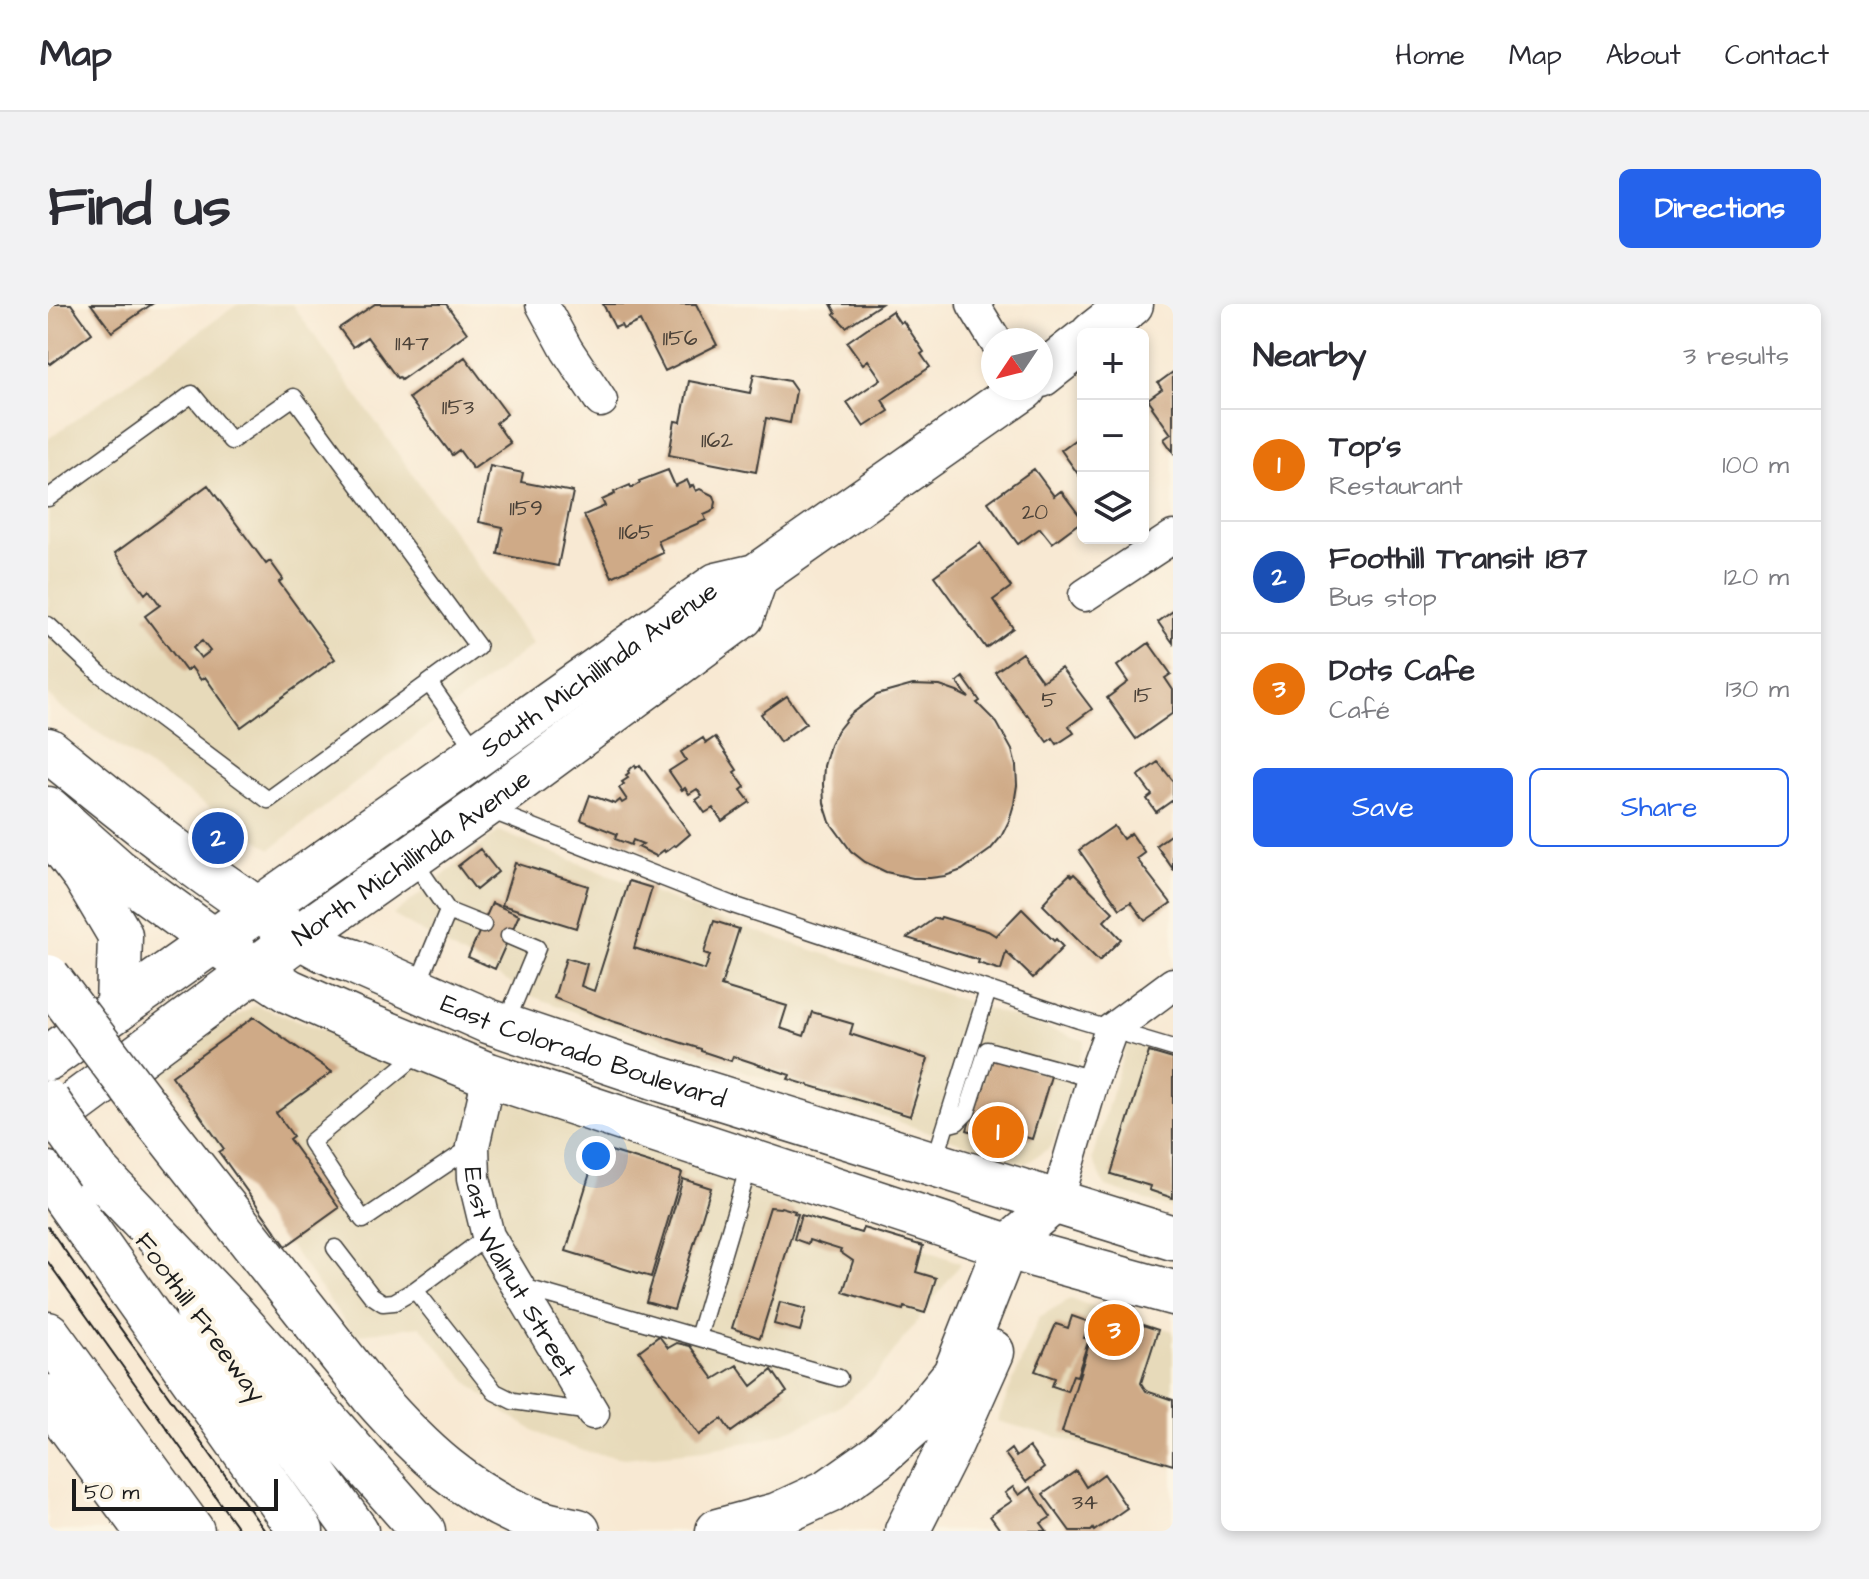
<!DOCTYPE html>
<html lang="en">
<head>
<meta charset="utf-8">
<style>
	body { margin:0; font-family:"Architects Daughter",sans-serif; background:#f2f2f3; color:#2b2b33 }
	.controls { position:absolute; right:24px; top:24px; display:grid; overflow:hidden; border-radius:12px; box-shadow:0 4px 12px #0003 }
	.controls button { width:72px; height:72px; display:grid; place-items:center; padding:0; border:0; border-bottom:2px solid #e1e1e2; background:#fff; color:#2b2b33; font:40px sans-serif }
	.compass { position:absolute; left:933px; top:24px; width:72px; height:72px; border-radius:50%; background:#fff; box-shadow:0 4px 12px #0003; rotate:235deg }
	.scale { position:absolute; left:24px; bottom:20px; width:206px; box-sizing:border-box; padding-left:8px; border:4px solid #1c1c1c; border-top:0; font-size:22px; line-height:28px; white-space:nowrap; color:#1c1c1c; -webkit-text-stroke:6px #fcf5e5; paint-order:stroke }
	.you { position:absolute; left:548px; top:852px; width:28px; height:28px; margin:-20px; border:6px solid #fff; border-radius:50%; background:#1a73e8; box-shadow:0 0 0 12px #1a73e833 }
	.badge { display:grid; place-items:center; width:52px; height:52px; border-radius:50%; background:#2563eb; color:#fff; font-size:26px; font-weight:700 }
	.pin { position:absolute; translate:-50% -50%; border:4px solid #fff; box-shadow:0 2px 8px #0006 }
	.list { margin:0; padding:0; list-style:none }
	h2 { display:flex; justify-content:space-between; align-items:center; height:104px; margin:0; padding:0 32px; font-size:34px }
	h2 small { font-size:26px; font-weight:400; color:#7c7c81 }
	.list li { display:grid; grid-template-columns:52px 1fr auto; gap:24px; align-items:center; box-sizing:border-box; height:112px; padding:0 32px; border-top:2px solid #e1e1e2 }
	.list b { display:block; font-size:30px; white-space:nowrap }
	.list p { margin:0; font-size:26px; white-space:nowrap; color:#7c7c81 }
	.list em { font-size:26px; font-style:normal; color:#7c7c81 }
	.actions { display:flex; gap:16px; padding:24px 32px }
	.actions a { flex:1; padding:18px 0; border:2px solid #2563eb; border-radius:12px; text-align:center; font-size:28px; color:#2563eb }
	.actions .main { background:#2563eb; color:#fff }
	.icon { flex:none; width:44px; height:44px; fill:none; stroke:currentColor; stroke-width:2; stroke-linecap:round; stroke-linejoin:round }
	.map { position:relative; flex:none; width:1125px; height:1227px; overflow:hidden; border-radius:12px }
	header { display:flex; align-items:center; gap:48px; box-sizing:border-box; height:112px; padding:0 40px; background:#fff; border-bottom:2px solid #e1e1e2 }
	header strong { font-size:38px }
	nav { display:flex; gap:44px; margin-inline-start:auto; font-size:28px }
	.intro { display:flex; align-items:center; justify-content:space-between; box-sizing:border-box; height:192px; padding:0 48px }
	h1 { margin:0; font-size:56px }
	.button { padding:20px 36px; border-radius:12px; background:#2563eb; color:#fff; font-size:28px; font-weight:700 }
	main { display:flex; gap:48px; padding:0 48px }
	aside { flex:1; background:#fff; border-radius:12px; box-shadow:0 4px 12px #0003 }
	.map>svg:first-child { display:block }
	.built { fill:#e7daba }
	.building { fill:#cfaa87; fill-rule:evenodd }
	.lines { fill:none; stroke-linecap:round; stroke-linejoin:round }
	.service-casing { stroke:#3d3b37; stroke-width:19 }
	.minor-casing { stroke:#3d3b37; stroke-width:35 }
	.tertiary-casing { stroke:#3d3b37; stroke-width:41 }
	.secondary-casing { stroke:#3d3b37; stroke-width:47 }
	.primary-casing { stroke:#3d3b37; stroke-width:47 }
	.motorway-casing { stroke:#3d3b37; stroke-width:47 }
	.service { stroke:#fff; stroke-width:16 }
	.minor { stroke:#fff; stroke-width:32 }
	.tertiary { stroke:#fff; stroke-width:38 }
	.secondary { stroke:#fff; stroke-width:44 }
	.primary { stroke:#fff; stroke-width:44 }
	.motorway { stroke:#fff; stroke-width:44 }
	.tram { stroke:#1c1c1c; stroke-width:2 }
	.motorway-bridge-casing { stroke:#3d3b37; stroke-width:47; stroke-linecap:butt }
	.motorway-bridge { stroke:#fff; stroke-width:44 }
	.labels { text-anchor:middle; stroke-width:8; stroke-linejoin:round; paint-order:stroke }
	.number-label { font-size:22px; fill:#494037 }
	.street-label { font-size:26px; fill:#1c1c1c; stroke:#fcf5e5 }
</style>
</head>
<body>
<header>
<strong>Map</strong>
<nav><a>Home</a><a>Map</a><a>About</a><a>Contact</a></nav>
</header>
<div class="intro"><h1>Find us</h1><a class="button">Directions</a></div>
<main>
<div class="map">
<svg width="1125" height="1227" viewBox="0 0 1125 1227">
	<rect width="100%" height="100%" fill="#fcf5e5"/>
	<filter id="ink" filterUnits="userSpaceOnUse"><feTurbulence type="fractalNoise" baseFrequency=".0125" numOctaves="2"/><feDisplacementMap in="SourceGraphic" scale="16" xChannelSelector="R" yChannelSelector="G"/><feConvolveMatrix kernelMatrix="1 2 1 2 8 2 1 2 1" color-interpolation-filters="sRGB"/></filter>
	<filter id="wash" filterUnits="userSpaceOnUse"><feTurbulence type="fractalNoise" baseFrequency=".006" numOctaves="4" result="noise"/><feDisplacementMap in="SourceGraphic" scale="32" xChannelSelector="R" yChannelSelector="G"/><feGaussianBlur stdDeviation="1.8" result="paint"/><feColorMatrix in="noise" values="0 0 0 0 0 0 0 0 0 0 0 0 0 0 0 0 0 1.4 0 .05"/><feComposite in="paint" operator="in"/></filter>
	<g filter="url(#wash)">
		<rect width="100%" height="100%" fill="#f8e9d3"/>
		<path class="built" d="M190 0H244L485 340 223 545 12 403 0 391V135Z
			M451 527 663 612 1037 737 1004 842 977 860 597 734 486 693 345 611Z
			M207 701 913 959 827 1073 789 1104 753 1122 717 1135 656 1146 577 1154 539 1148 500 1135 457 1109 423 1081 372 1022 306 1031 112 762Z
			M1079 738 1125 751V905L1058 883 1044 855Z
			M1022 995 1125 1027V1164L949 1117 991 1013Z"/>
		<g id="blocks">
			<path class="building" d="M0 0H23L44 29 2 60 0 57Z
				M43 0H104L64 28Z
				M327 0H398L419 29 353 76 351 73 349 74 319 33 305 43 291 24Z
				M555 0H648L669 41 617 67 592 17 575 25 573 21 567 24Z
				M783 0H833L798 23 786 10 788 9Z
				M844 7 852 19 855 17 876 48 873 50 882 63 834 96 841 107 816 123 799 98 833 75 820 56 815 60 799 38Z
				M417 53 459 110 448 119 462 139 425 165 411 146 404 151 361 94Z
				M1125 68V148L1116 135 1123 130 1104 103 1105 102 1100 95 1114 85 1110 79Z
				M706 70 741 77 748 87 742 119 718 114 708 168 621 151 627 117 633 118 641 77 702 89Z
				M1035 130V177L1013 146Z
				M442 162 475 169 473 178 525 188 510 262 450 250 455 223 431 218Z
				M986 165 1006 192 1013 187 1035 216 1004 239 992 224 970 240 940 198Z
				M620 166 627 182 639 176 642 183 645 181 648 187 652 185 666 192 668 198 667 203 663 208 656 211 658 216 610 237 615 249 564 273 536 211 557 202 554 196 567 190 566 188 582 181 583 184 592 179 591 177Z
				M160 181 218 260 222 257 235 275 231 278 287 355 193 423 157 373 153 376 143 363 138 367 97 312 112 301 101 286 97 290 67 249ZM154 337 162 347 153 354 145 344Z
				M932 239 963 283 945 296 965 324 938 344 886 272Z
				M1125 307V339L1110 318Z
				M1101 339 1123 370 1117 374 1125 386V409L1088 435 1059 394 1080 378 1069 362Z
				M974 349 994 377 1013 364 1044 405 1021 422 1026 429 1009 440 1005 434 999 438 979 410 978 411 947 368Z
				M915 373 932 397 929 399 949 419 964 446 968 462 969 481 966 500 961 517 953 533 942 546 914 566 897 572 882 574H865L838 568 817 558 803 547 782 518 776 499 775 480 776 462 782 441 790 426 802 411 829 391 865 381 892 382 909 388 921 394 909 378Z
				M739 392 758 419 732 438 713 410Z
				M667 433 689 466 686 468 697 483 693 486 702 498 674 517 665 504 657 509 648 496 654 492 649 485 641 490 637 484 634 486 621 467 638 456 633 448 655 434 658 439Z
				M1110 458 1125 477V496L1108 508 1099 495 1104 491 1090 472Z
				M587 461 588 464 592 461 642 530 628 542 626 541 617 548 616 546 608 552 590 543 595 540 585 536 583 541 567 535 569 530 533 516 542 491 567 500 572 496 574 499 579 496 571 484 576 480 574 478 580 474 578 471 581 469 580 467Z
				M1066 522 1075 535 1083 529 1097 549 1089 555 1123 599 1097 617 1083 598 1072 605 1031 546Z
				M1125 529V565L1108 541Z
				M432 545 450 568 428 586 410 562Z
				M467 559 540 582 528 624 454 601Z
				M1022 570 1024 572 1026 570 1065 608 1056 617 1073 635 1051 657 995 601 997 599 996 598 1006 587 1005 586Z
				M581 577 604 584 586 644 657 666 662 651 656 649 666 617 691 625 673 682 739 702 732 724 756 732 764 708 805 720 802 730 880 755 862 812 740 775 742 771 685 752 683 757 653 747V745L564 717 506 694 518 654 539 660 533 682 546 687Z
				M444 599 471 611 447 665 420 653Z
				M974 605 1006 637 1008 635 1015 643 985 674 958 648 953 666 930 659 931 656 859 634 887 614 892 615 893 613 940 627 948 632Z
				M206 713 284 768 228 809 245 832 241 835 291 904 238 942 171 848 176 845 124 772Z
				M1101 748 1125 755V894L1101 886 1102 882 1063 870Z
				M942 753 1003 772 984 835 967 830 964 840 919 826Z
				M550 843 634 869 603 973 518 947Z
				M635 875 663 884 626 1006 598 998Z
				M722 903 732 904 733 903 747 907 746 909 750 910 712 1034 684 1024Z
				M753 911 813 929 815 924 875 942 868 968 888 974 877 1009 856 1003 855 1006 795 988 805 957 792 948 793 946 761 936 760 940 746 935Z
				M732 998 758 1005 752 1027 726 1020Z
				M1051 1007 1110 1026 1093 1079 1098 1087 1125 1096V1161L1014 1128Z
				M1024 1012 1041 1018 1036 1034 1041 1035 1029 1072 1025 1071 1019 1087 1004 1082 1007 1074 987 1067 1008 1020 1020 1024Z
				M611 1032 620 1044 629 1039 642 1042 666 1075 689 1061 704 1082 724 1066 739 1088 683 1128 674 1115 651 1131 591 1047Z
				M981 1143 996 1164 978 1178 957 1150 963 1145 968 1153Z
				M1028 1167 1038 1183 1056 1170 1079 1204 1046 1227 1045 1225 1043 1227H1022L995 1190Z
				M965 1183 971 1191 982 1183 1003 1213 993 1219 999 1227H953L942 1212 964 1197 957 1189Z"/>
		</g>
	</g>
	<g filter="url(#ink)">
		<use href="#blocks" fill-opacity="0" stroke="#3d3b37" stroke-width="2"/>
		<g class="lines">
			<defs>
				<path id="service" d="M0 194 144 90 183 137 246 93 430 343 220 496 52 370 0 321
					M381 379 430 449
					M439 505 682 600 1031 716 1125 744
					M365 556 400 607
					M369 682 400 607 435 621
					M457 721 489 644 461 632
					M374 747 263 838 315 916 425 842
					M898 821 909 818 919 808 939 746 1045 775
					M887 856 940 686
					M287 944 323 991 335 999 346 998 367 986 447 1088 465 1097 543 1108
					M471 982 791 1074
					M367 986 440 932
					M650 1033 702 858"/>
				<g id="minor">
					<path d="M494 0 519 46 553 97"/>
					<path d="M925 0 947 36"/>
					<path d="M1037 291 1125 233"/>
					<path id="s1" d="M441 771 425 842 426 874 440 932 545 1109"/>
					<path d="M1009 898 1045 775 1063 726 1125 680"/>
				</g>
				<path id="tertiary" d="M958 941 1009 898"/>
				<g id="secondary">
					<path d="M1045 30 1083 0"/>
					<path d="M993 71 1035 38"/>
					<path id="s2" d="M0 754 669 281 708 272 976 84"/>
					<path id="s3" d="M0 819 252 632 435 503 694 312 708 272"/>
				</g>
				<g id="primary">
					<path id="s4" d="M0 446C76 507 151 569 233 620 255 634 279 650 304 657L440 717 612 775 1125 934"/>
					<path d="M0 505 70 567 173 642 241 687 306 716 441 771 987 951 1125 989"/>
					<path d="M11 538 37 572 72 631 70 705"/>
				</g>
				<path id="motorway" d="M111 820 324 1091C372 1146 419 1191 488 1217 502 1222 516 1224 530 1227
					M49 868 187 1013 375 1227
					M0 870 253 1227
					M150 1008 308 1227
					M0 1030 144 1227
					M0 1093 99 1227
					M670 1227 729 1211 781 1187 829 1153 868 1118 907 1070 958 941
					M859 1227 902 1142 944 1048"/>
			</defs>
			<use href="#service" class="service-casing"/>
			<use href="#minor" class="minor-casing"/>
			<use href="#tertiary" class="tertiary-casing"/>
			<use href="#secondary" class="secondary-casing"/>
			<use href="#primary" class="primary-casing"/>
			<use href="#motorway" class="motorway-casing"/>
			<use href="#service" class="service"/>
			<use href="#minor" class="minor"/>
			<use href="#tertiary" class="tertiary"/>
			<use href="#secondary" class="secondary"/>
			<use href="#primary" class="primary"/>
			<use href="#motorway" class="motorway"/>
			<path class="tram" d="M0 923 217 1227
				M0 958 192 1227"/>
			<defs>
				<path id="motorway-bridge" d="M0 673 111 820
					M0 798 49 868"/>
			</defs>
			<use href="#motorway-bridge" class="motorway-bridge-casing"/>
			<use href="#motorway-bridge" class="motorway-bridge"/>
		</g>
	</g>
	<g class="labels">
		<g class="number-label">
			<text x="632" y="41">1156</text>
			<text x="364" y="46">1147</text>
			<text x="410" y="110">1153</text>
			<text x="669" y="143">1162</text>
			<text x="478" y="211">1159</text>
			<text x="987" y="215">20</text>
			<text x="588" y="235">1165</text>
			<text x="1095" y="398">15</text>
			<text x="1001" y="403">5</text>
			<text x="1037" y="1205">34</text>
		</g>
		<g class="street-label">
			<text dy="9" stroke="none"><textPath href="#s2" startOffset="674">South Michillinda Avenue</textPath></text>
			<text dy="9" stroke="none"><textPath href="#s3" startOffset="450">North Michillinda Avenue</textPath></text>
			<text dy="9" stroke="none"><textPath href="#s4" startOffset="620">East Colorado Boulevard</textPath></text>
			<text dy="9" stroke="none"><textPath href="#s1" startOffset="210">East Walnut Street</textPath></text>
			<text transform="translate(153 1013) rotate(54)" y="9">Foothill Freeway</text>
		</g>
	</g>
</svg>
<div class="controls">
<button>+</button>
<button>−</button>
<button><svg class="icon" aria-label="layers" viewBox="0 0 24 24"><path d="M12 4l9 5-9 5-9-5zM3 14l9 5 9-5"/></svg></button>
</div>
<svg class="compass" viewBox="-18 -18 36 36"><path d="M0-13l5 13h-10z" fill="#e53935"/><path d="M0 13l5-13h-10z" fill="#7c7c81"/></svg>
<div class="scale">50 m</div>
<div class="you"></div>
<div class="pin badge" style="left:950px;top:828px;background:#e8710a">1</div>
<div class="pin badge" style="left:170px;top:534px;background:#1a4fb4">2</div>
<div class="pin badge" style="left:1066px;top:1026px;background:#e8710a">3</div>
</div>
<aside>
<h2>Nearby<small>3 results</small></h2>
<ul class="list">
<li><span class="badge" style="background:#e8710a">1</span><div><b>Top's</b><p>Restaurant</p></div><em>100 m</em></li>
<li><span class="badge" style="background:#1a4fb4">2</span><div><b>Foothill Transit 187</b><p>Bus stop</p></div><em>120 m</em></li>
<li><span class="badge" style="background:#e8710a">3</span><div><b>Dots Cafe</b><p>Café</p></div><em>130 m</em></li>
</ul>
<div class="actions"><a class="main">Save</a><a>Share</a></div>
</aside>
</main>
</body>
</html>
